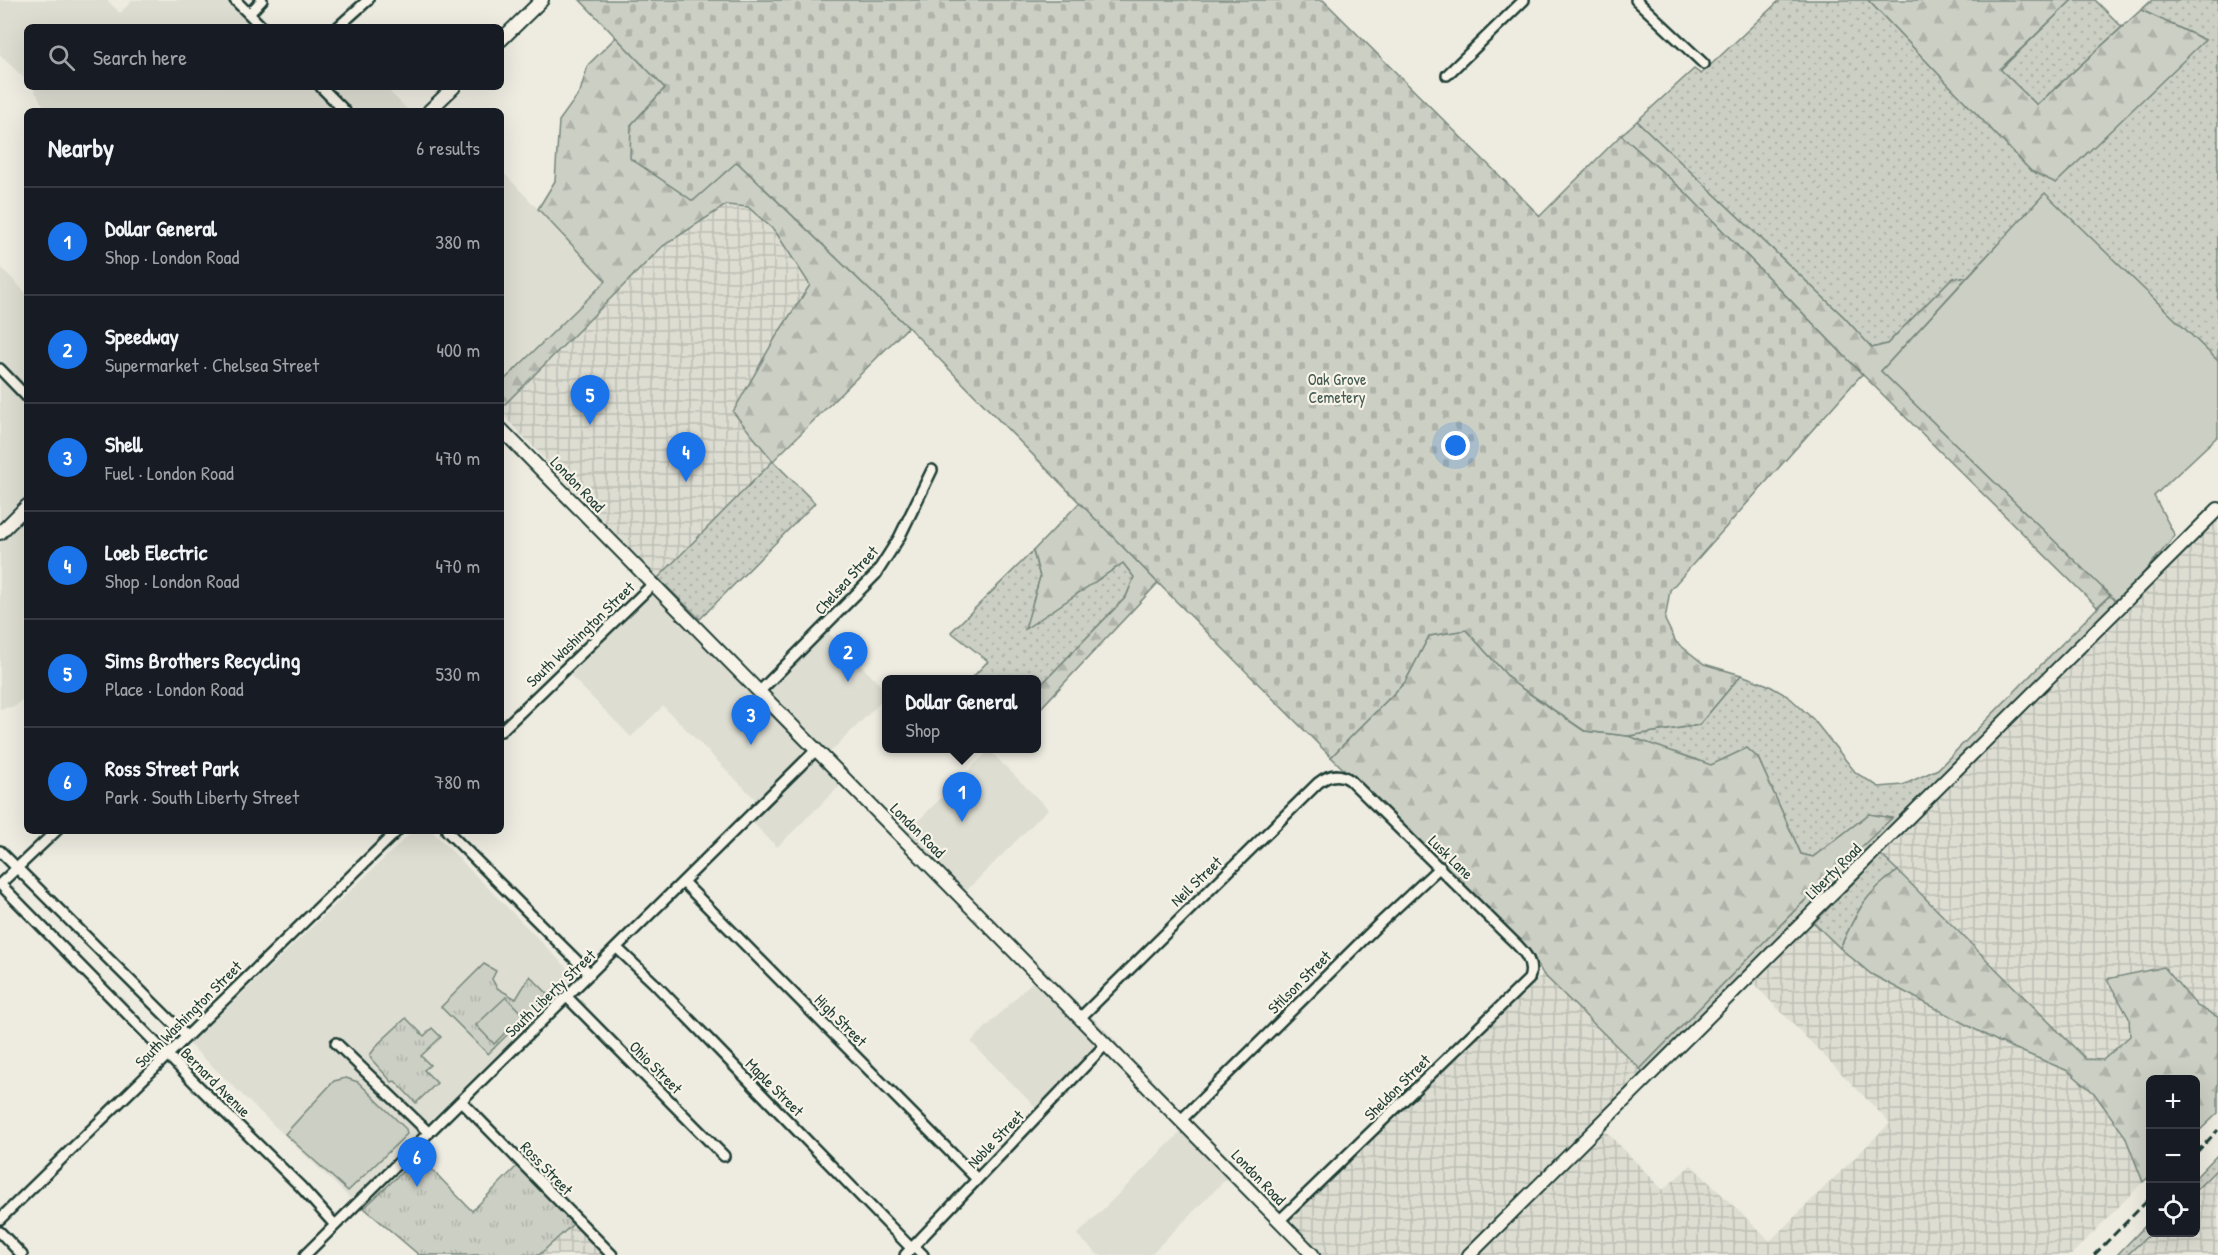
<!DOCTYPE html>
<html lang="en">
<head>
<meta charset="utf-8">
<style>
	body { margin:0; font-family:"Patrick Hand",sans-serif; background:#242831; color:#f1f3f6 }
	.controls { position:absolute; right:18px; bottom:18px; display:grid; overflow:hidden; border-radius:9px; box-shadow:0 6px 24px #0002 }
	.controls button { width:54px; height:54px; display:grid; place-items:center; padding:0; border:0; border-bottom:2px solid #363941; background:#171b24; color:#f1f3f6; font:30px sans-serif }
	.you { position:absolute; left:1456px; top:446px; width:21px; height:21px; margin:-15px; border:4px solid #fff; border-radius:50%; background:#1a73e8; box-shadow:0 0 0 9px #1a73e833 }
	.badge { display:grid; place-items:center; width:39px; height:39px; border-radius:50%; background:#1a73e8; color:#fff; font-size:20px; font-weight:700 }
	.pin { position:absolute; translate:-50% -50px; filter:drop-shadow(0 2px 3px #0008) }
	.pin::after { content:''; position:absolute; top:32px; width:21px; height:18px; background:inherit; clip-path:polygon(0 0,100% 0,50% 100%) }
	.popup { position:absolute; left:882px; top:675px; width:159px; height:78px; box-sizing:border-box; display:grid; place-content:center; border-radius:9px; background:#171b24; filter:drop-shadow(0 2px 4px #0005); font-size:20px; white-space:nowrap; color:#9ea1a6 }
	.popup b { font-size:22px; color:#f1f3f6 }
	.popup::after { content:''; position:absolute; left:50%; top:100%; margin-left:-12px; border:12px solid transparent; border-top-color:#171b24 }
	.list { margin:0; padding:0; list-style:none }
	h2 { display:flex; justify-content:space-between; align-items:center; height:78px; margin:0; padding:0 24px; font-size:26px }
	h2 small { font-size:20px; font-weight:400; color:#9ea1a6 }
	.list li { display:grid; grid-template-columns:39px 1fr auto; gap:18px; align-items:center; box-sizing:border-box; height:108px; padding:0 24px; border-top:2px solid #363941 }
	.list b { display:block; font-size:22px; white-space:nowrap }
	.list p { margin:0; font-size:20px; white-space:nowrap; color:#9ea1a6 }
	.list em { font-size:20px; font-style:normal; color:#9ea1a6 }
	.icon { flex:none; width:33px; height:33px; fill:none; stroke:currentColor; stroke-width:2; stroke-linecap:round; stroke-linejoin:round }
	.map { position:relative; flex:none; width:2218px; height:1255px; overflow:hidden }
	.search { position:absolute; background:#171b24; box-shadow:0 6px 24px #0002; left:24px; top:24px; width:480px; height:66px; display:flex; align-items:center; gap:15px; box-sizing:border-box; padding:0 21px; border-radius:9px; color:#9ea1a6; font-size:22px }
	.panel { position:absolute; background:#171b24; box-shadow:0 6px 24px #0002; left:24px; top:108px; width:480px; height:726px; border-radius:9px }
	.map>svg:first-child { display:block }
	.built { fill:#ddddd2 }
	.industrial { fill:url(#industrial-grid) }
	.grass { fill:url(#grass-dots); stroke:#76867c; stroke-width:1.5 }
	.forest { fill:url(#forest-firs); stroke:#76867c; stroke-width:1.5 }
	.cemetery { fill:url(#cemetery-stones); stroke:#76867c; stroke-width:1.5 }
	.park { fill:url(#park-tufts); stroke:#76867c; stroke-width:1.5 }
	.pitch { fill:#cccfc4; stroke:#76867c; stroke-width:1.5 }
	.lines { fill:none; stroke-linecap:round; stroke-linejoin:round }
	.minor-casing { stroke:#1f3d34; stroke-width:14 }
	.tertiary-casing { stroke:#1f3d34; stroke-width:16 }
	.minor { stroke:#f7f3e8; stroke-width:9 }
	.tertiary { stroke:#f7f3e8; stroke-width:12 }
	.rail { stroke:#1f3d34; stroke-width:3; stroke-dasharray:9 4.5; stroke-linecap:butt }
	.labels { text-anchor:middle; stroke-width:4.5; stroke-linejoin:round; paint-order:stroke }
	.park-label { font-size:16px; fill:#425a51; stroke:#f7f3e8 }
	.street-label { font-size:16px; fill:#1f3d34; stroke:#f7f3e8 }
</style>
</head>
<body>
<div class="map">
<svg width="2218" height="1255" viewBox="0 0 2218 1255">
	<defs>
		<pattern id="industrial-grid" width="8" height="8" patternUnits="userSpaceOnUse" patternTransform="scale(1.5)"><rect width="8" height="8" fill="#ddddd2"/><path d="M0 4h8M4 0v8" fill="none" stroke="#bdbfb5"/></pattern>
		<pattern id="grass-dots" width="8" height="8" patternUnits="userSpaceOnUse" patternTransform="scale(1.5)"><rect width="8" height="8" fill="#cccfc4"/><path d="M2 2h.1M6 6h.1" fill="none" stroke="#afb3a9" stroke-width="1.8" stroke-linecap="round"/></pattern>
		<pattern id="forest-firs" width="22" height="20" patternUnits="userSpaceOnUse" patternTransform="scale(1.5)"><rect width="22" height="20" fill="#cccfc4"/><path d="M5 1l3.5 6h-7zM16 11l3.5 6h-7z" fill="#afb3a9"/></pattern>
		<pattern id="cemetery-stones" width="16" height="16" patternUnits="userSpaceOnUse" patternTransform="scale(1.5)"><rect width="16" height="16" fill="#cccfc4"/><path d="M2 7V4a2 2 0 0 1 4 0v3zM10 15v-3a2 2 0 0 1 4 0v3z" fill="#afb3a9"/></pattern>
		<pattern id="park-tufts" width="24" height="20" patternUnits="userSpaceOnUse" patternTransform="scale(1.5)"><rect width="24" height="20" fill="#cccfc4"/><path d="M3 7l-1-3M5 7V3M7 7l1-3M15 17l-1-3M17 17v-4M19 17l1-3" fill="none" stroke="#afb3a9"/></pattern>
	</defs>
	<rect width="100%" height="100%" fill="#eeece1"/>
	<filter id="ink" filterUnits="userSpaceOnUse"><feTurbulence type="fractalNoise" baseFrequency=".0167" numOctaves="2"/><feDisplacementMap in="SourceGraphic" scale="12" xChannelSelector="R" yChannelSelector="G"/><feConvolveMatrix kernelMatrix="1 2 1 2 8 2 1 2 1" color-interpolation-filters="sRGB"/></filter>
	<g filter="url(#ink)">
		<path class="built" d="M0 0H107L120 13 133 0H230L258 27H27V81L0 55Z
			M33 87H385L409 111H46Z
			M501 170 606 281 501 383Z
			M0 266 27 294V694L16 706 0 709Z
			M663 582 766 687 825 629 887 692V696L829 753 851 775 777 847 743 813 756 800 663 706 631 737 570 675Z
			M989 750 1048 809 965 892 906 833Z
			M413 831H432L576 977 351 1199 189 1044Z
			M1045 969 1118 1043 1044 1116 971 1042Z
			M1191 1122 1237 1168 1150 1255H1098L1077 1235Z"/>
		<path class="industrial" d="M726 205 748 207 775 231 811 285 777 335 733 412 773 461 658 578 501 413V408L663 246Z
			M2218 519V1017L2197 1006 2164 967 2107 980 2129 1018 2130 1037 2103 1060 2086 1059 1881 855Z
			M1805 914 1840 948 1871 974 1997 1041 2068 1071 2094 1093 2125 1136 2143 1182 2071 1255H1321L1287 1221 1543 974 1645 1073 1597 1122 1663 1190 1691 1165 1770 1241 1890 1123 1744 974Z
			M2218 1168V1255H2127L2151 1233 2196 1232V1190Z
			M573 1224 603 1255H539Z"/>
		<path class="grass" d="M1780 0H1868L2031 171 2205 40 2141 10 2152 0H2218V361L2045 194 1967 277 1952 278 1887 344 1872 348 1844 317 1637 121 1694 69 1701 74Z
			M2072 0H2095L2122 27 2037 105 2000 70Z
			M773 461 815 503 700 619 658 578Z
			M1033 551 1040 577 1026 628 1123 563 1134 577 1126 597 1037 689V680L971 679 988 661 951 632Z
			M2110 595 2118 603 1645 1073 1640 1069 1797 908 1891 818 1869 814 1813 857 1801 854 1758 758 1747 749 1711 766 1628 736 1699 725 1741 675 1768 685 1789 697 1813 719 1856 773 1879 787 1903 785 1938 769Z
			M1881 855 1898 871C1864 894 1857 912 1840 948L1814 923Z
			M2218 1154V1168L2196 1190V1177Z
			M2150 1221 2151 1233 2127 1255H2117Z"/>
		<path class="forest" d="M1868 0H2072L2000 69 2037 105 2141 10 2205 40 2056 183 2031 171Z
			M616 37 665 88 631 125 737 162 908 327 773 461 733 412 777 335 810 285 775 231 748 207 726 205 663 246 501 408V383L606 281 538 209 555 181 559 121 580 92 588 65Z
			M1637 121 1844 317 1872 348 1887 344 1952 278 1967 277 1881 371 2110 595 2097 607 1862 374 1685 192 1621 135Z
			M1080 502 1158 583 1037 712V689L1126 597 1134 577 1123 563 1025 629 1040 577 1033 551Z
			M1466 630 1514 683 1584 731 1628 736 1711 765 1747 748 1758 758 1801 854 1813 857 1869 814 1892 818 1797 908 1640 1069 1543 974 1531 952 1331 757 1405 682 1429 636Z
			M1898 871 2086 1059 2103 1060 2130 1036 2129 1018 2107 979 2164 967 2197 1006 2218 1017V1113L2196 1134V1080H2150V1176L2143 1182 2125 1136 2094 1093 2068 1071 1997 1041 1871 974 1840 948C1857 912 1864 894 1898 871Z"/>
		<path class="cemetery" d="M580 0H1323L1540 216 1621 135 1685 192 1862 374 1670 590 1665 620 1676 642 1704 664 1741 675 1699 725 1628 736 1585 731 1514 683 1466 630 1429 636 1405 682 1331 757 1158 583 908 327 737 162 693 201 630 158 631 125 665 88Z"/>
		<path class="park" d="M484 964 496 971 492 979 497 988 516 999 530 976 548 994 488 1054 441 1007Z
			M406 1018 424 1036 432 1028 441 1037 421 1056 430 1065 424 1070 437 1083 416 1103 395 1081 392 1082 371 1059 370 1055 379 1043Z
			M419 1156 472 1211 517 1166 573 1224 539 1255H419L364 1208Z"/>
		<path class="pitch" d="M2045 193 2218 361V436L2154 496 2175 536 2118 603 1881 371Z
			M506 997 523 1015 494 1044 476 1025Z
			M346 1078 358 1082 406 1129 407 1134 348 1191 285 1134 334 1081Z"/>
		<g class="lines">
			<defs>
				<path id="minor" d="M235 0 262 27
					M1636 0 1704 64
					M249 14 262 0
					M338 27 368 0
					M1447 75 1524 0
					M321 87 345 111
					M0 369 27 397
					M759 692 876 574 899 538 932 470
					M501 731 653 584
					M447 831 590 974
					M0 851 186 1036
					M683 882 977 1179
					M0 884 195 1083 301 1187 335 1225
					M0 884 56 831
					M617 948 654 983 911 1248
					M567 997 724 1156
					M1080 1018 1318 783C1328 775 1339 772 1350 780L1506 934C1519 947 1536 959 1529 979L1279 1221
					M336 1043 429 1133
					M461 1101 612 1255
					M1181 1120 1380 923 1440 867
					M0 1219 397 831
					M0 1232 22 1255
					M914 1246 923 1255
					M305 1255 815 751
					M905 1255 1106 1044"/>
				<path id="tertiary" d="M501 40 542 0
					M429 111 454 87
					M501 429C771 704 1042 980 1313 1255
					M0 533 27 506
					M1469 1255 2218 509"/>
			</defs>
			<use href="#minor" class="minor-casing"/>
			<use href="#tertiary" class="tertiary-casing"/>
			<use href="#minor" class="minor"/>
			<use href="#tertiary" class="tertiary"/>
			<path class="rail" d="M2196 1153 2218 1130
				M2094 1255 2150 1198"/>
		</g>
	</g>
	<g class="labels">
		<g class="park-label">
			<text x="1337" y="385">Oak Grove<tspan x="1337" dy="18">Cemetery</tspan></text>
		</g>
		<g class="street-label">
			<text transform="translate(578 484) rotate(46)" y="6">London Road</text>
			<text transform="translate(846 580) rotate(-48)" y="6">Chelsea Street</text>
			<text transform="translate(580 634) rotate(-44)" y="6">South Washington Street</text>
			<text transform="translate(918 830) rotate(45)" y="6">London Road</text>
			<text transform="translate(1451 857) rotate(44)" y="6">Lusk Lane</text>
			<text transform="translate(1833 871) rotate(-45)" y="6">Liberty Road</text>
			<text transform="translate(1196 881) rotate(-44)" y="6">Neil Street</text>
			<text transform="translate(1299 982) rotate(-45)" y="6">Stilson Street</text>
			<text transform="translate(550 993) rotate(-44)" y="6">South Liberty Street</text>
			<text transform="translate(188 1014) rotate(-45)" y="6">South Washington Street</text>
			<text transform="translate(841 1020) rotate(45)" y="6">High Street</text>
			<text transform="translate(656 1067) rotate(45)" y="6">Ohio Street</text>
			<text transform="translate(216 1082) rotate(45)" y="6">Bernard Avenue</text>
			<text transform="translate(775 1087) rotate(45)" y="6">Maple Street</text>
			<text transform="translate(1397 1087) rotate(-45)" y="6">Sheldon Street</text>
			<text transform="translate(995 1139) rotate(-46)" y="6">Noble Street</text>
			<text transform="translate(547 1168) rotate(46)" y="6">Ross Street</text>
			<text transform="translate(1259 1177) rotate(46)" y="6">London Road</text>
		</g>
	</g>
</svg>
<div class="controls">
<button>+</button>
<button>−</button>
<button><svg class="icon" aria-label="locate" viewBox="0 0 24 24"><circle cx="12" cy="12" r="6"/><path d="M12 2v4M12 18v4M2 12h4M18 12h4"/></svg></button>
</div>
<div class="you"></div>
<div class="pin badge" style="left:962px;top:822px">1</div>
<div class="popup"><b>Dollar General</b>Shop</div>
<div class="pin badge" style="left:848px;top:682px">2</div>
<div class="pin badge" style="left:751px;top:745px">3</div>
<div class="pin badge" style="left:686px;top:482px">4</div>
<div class="pin badge" style="left:590px;top:425px">5</div>
<div class="pin badge" style="left:417px;top:1187px">6</div>
<div class="search"><svg class="icon" aria-label="search" viewBox="0 0 24 24"><circle cx="10" cy="10" r="6"/><path d="M15 15l6 6"/></svg>Search here</div>
<section class="panel">
<h2>Nearby<small>6 results</small></h2>
<ul class="list">
<li><span class="badge">1</span><div><b>Dollar General</b><p>Shop · London Road</p></div><em>380 m</em></li>
<li><span class="badge">2</span><div><b>Speedway</b><p>Supermarket · Chelsea Street</p></div><em>400 m</em></li>
<li><span class="badge">3</span><div><b>Shell</b><p>Fuel · London Road</p></div><em>470 m</em></li>
<li><span class="badge">4</span><div><b>Loeb Electric</b><p>Shop · London Road</p></div><em>470 m</em></li>
<li><span class="badge">5</span><div><b>Sims Brothers Recycling</b><p>Place · London Road</p></div><em>530 m</em></li>
<li><span class="badge">6</span><div><b>Ross Street Park</b><p>Park · South Liberty Street</p></div><em>780 m</em></li>
</ul>
</section>
</div>
</body>
</html>
